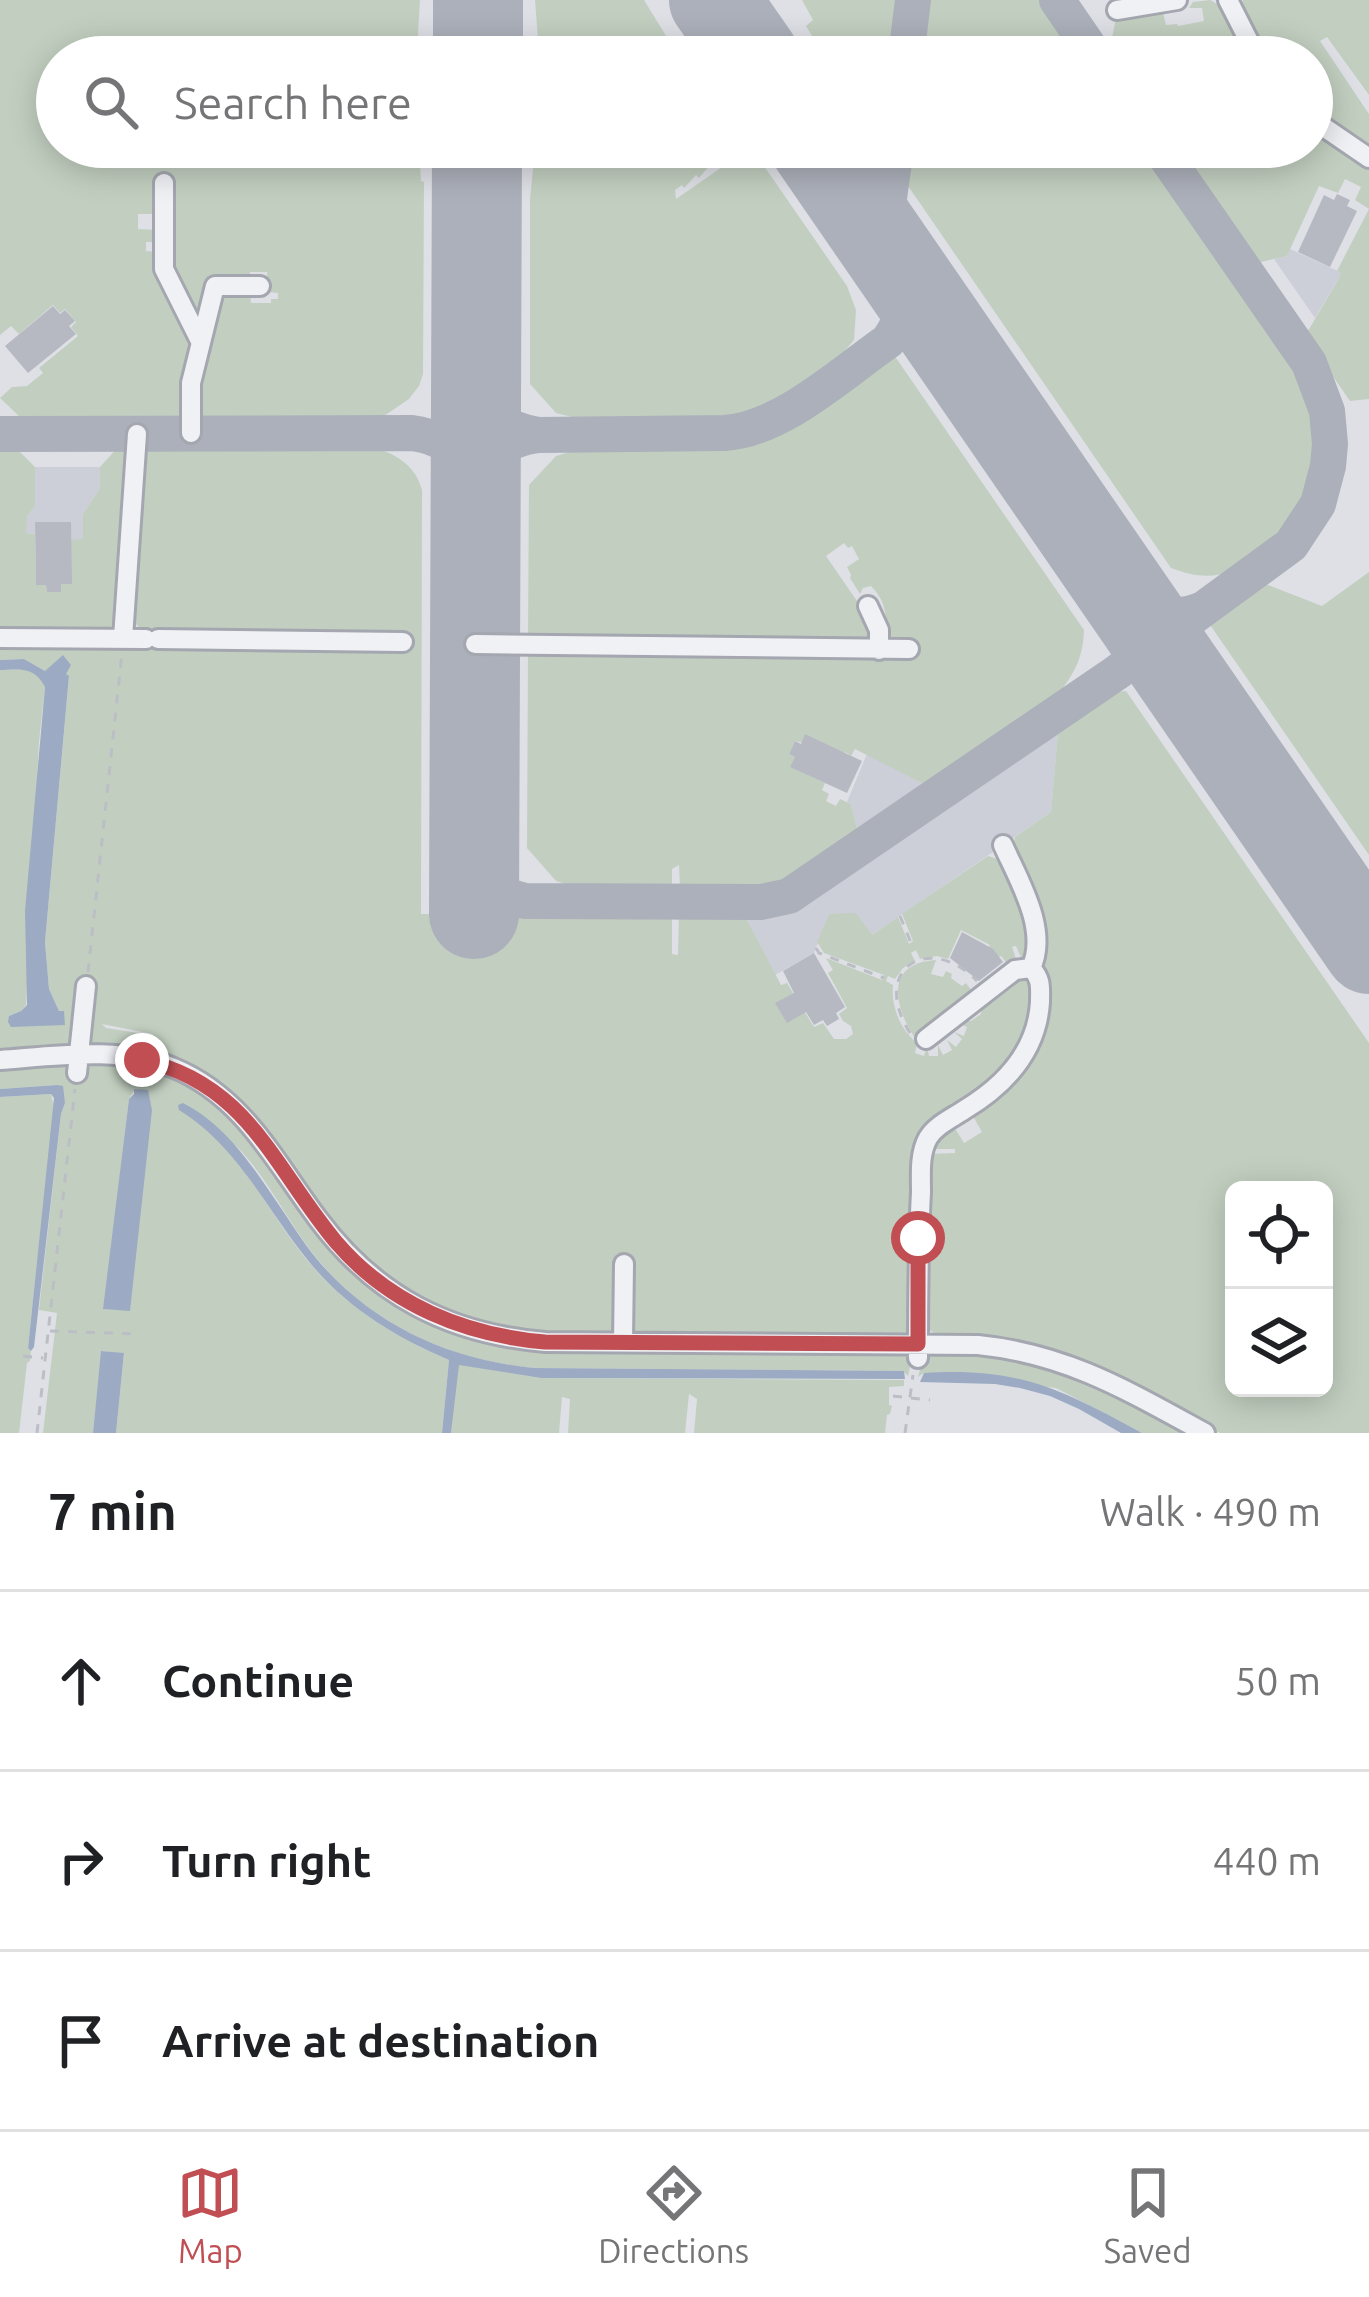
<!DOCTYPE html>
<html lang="en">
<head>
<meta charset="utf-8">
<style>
	body { margin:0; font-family:Ubuntu,sans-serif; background:#f2f2f2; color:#202124 }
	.controls { position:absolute; right:36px; bottom:36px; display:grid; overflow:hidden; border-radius:18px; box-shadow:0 6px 30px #0003 }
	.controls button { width:108px; height:108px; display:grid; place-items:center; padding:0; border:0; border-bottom:3px solid #e0e0e0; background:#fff; color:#202124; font:60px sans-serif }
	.stop { position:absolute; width:36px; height:36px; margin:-27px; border:9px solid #c04e53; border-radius:50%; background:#fff }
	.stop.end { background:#c04e53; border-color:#fff; box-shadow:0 3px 12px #0008 }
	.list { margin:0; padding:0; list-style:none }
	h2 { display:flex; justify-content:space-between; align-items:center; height:156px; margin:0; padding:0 48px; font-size:51px }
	h2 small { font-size:39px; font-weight:400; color:#757577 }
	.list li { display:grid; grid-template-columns:78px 1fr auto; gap:36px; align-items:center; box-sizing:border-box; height:180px; padding:0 48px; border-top:3px solid #e0e0e0 }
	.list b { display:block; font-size:45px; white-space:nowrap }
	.list em { font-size:39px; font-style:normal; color:#757577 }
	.icon { flex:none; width:66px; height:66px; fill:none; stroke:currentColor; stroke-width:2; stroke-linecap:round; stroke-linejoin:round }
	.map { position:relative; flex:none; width:1369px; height:1433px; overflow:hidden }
	.search { position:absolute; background:#fff; box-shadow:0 6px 30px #0003; left:36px; right:36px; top:36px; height:132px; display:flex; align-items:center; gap:30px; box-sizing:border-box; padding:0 42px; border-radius:66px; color:#757577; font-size:45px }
	.sheet { height:696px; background:#fff }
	nav { display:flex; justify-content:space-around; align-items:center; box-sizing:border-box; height:168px; border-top:3px solid #e0e0e0; background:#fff; font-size:33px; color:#757577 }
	nav a { display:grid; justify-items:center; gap:6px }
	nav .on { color:#c04e53 }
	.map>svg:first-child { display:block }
	.built { fill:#cccfd7 }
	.green { fill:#c2cfc0; fill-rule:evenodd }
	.water { fill:#9cabc3 }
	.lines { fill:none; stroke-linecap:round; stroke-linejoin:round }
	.taxiway { stroke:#acb0ba; stroke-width:36 }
	.runway { stroke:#acb0ba; stroke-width:90 }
	.building { fill:#b6b9c2 }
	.minor-casing { stroke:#a4a7af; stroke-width:24 }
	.path { stroke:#bcbec5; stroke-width:3; stroke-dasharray:9 9; stroke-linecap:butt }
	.minor { stroke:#f0f1f5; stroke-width:18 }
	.route { stroke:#c04e53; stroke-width:15 }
</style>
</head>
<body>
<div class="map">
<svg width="1369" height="1433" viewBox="0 0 1369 1433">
	<rect width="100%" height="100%" fill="#dee0e6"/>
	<path class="built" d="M1290 249 1342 273 1315 318 1274 259 1287 256Z
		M35 467H100V488L83 514V540H71L70 522H36L35 534 26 533V515L35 506Z
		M1058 732 1051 812 872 935 829 914 814 953 775 975 744 914 792 911 807 905Z
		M867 754 926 785 858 833 851 804 847 802Z"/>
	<path class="green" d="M0 0H420L417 50H406V57H57V147H419L421 181 424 182 423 374 419 386 409 399 384 416 357 420 200 421C184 391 212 327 222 294L250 290 251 303H271V299H278V293L268 292 267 272H250V281H213L200 331 168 268 172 180 160 214H138V229L160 230V242H146V251L160 252 196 345 183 421 21 418 0 398 12 387 27 386 43 373 39 368 78 336 71 327 76 322 65 309 60 313 53 305 19 334 11 326 0 335Z
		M535 0H644L679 57H549V52H539Z
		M802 0H897L891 57H825L806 26 813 20Z
		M929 0H1043L1082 57H922Z
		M1210 0C1231 10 1238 37 1248 57H1112L1109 53 1116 18 1154 8 1163 13 1166 25 1177 24 1178 26 1204 21 1202 8H1189L1193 2Z
		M1243 0H1369V95L1327 37 1320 41 1369 114V150L1312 109V57H1265L1240 9Z
		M1312 129 1369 167V399L1350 401 1305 336 1338 280 1341 273 1337 271 1369 209 1355 200 1361 187 1345 179 1338 193 1319 186 1287 256 1256 263 1175 147H1312Z
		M535 147H627L614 157 620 166 648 147H743L729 157 727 154 719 159 721 163 714 167 711 164 699 178 696 175 684 188 682 185 675 190 676 199 748 149 764 166 847 286 856 310 854 340 832 366 768 409 732 420 588 421 556 413 530 384V200Z
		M912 147H1145L1296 367C1332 436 1322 509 1257 556 1228 578 1205 581 1171 568L906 183Z
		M894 355 1084 630C1083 656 1076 671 1060 692L926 785 855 749 851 756 847 753 795 741 789 754 795 757 791 767 825 783 822 790 829 794 826 801 836 806 840 799 851 804 858 833 786 882 766 889 680 888 679 865 672 869V888H579L556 881 527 848 528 654 700 651 892 643 886 637C887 616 886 601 871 586L863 588 860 594 850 578 851 575 847 567 859 559 852 546 848 548 844 543 826 556 857 601 863 619 874 636 869 642 528 637 529 485 556 456 587 447 734 445 765 439Z
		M352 444C382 447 414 458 422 490L421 914H672V954L678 955 679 914H744L781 985 787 983 814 1027 823 1023 834 1039H846L853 1034 851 1026 843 1021 839 1014 847 1008 828 973 833 970 826 958 882 980 884 975 824 953 817 942 829 914 856 913 872 935 898 917 909 944 913 941 902 914 988 856 1001 860C1013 886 1038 930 1027 958L1022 960 1016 946 1012 947 1017 962 1009 966 1001 956 993 960 985 952 990 945 961 930 948 959 937 956 920 959 916 950 911 953 915 961 903 968 895 979 888 976 886 981 893 985C891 1007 900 1029 917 1043L915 1053 924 1056 927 1046 929 1056H938V1045L943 1055 952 1050 947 1040 956 1047 962 1039 954 1032 964 1036 967 1027 958 1023 961 1020 971 1021 981 1014 982 1004 988 999 992 1003 1015 985 1013 980 1019 976H1031L1035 991 1026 1034 1002 1075 922 1133 914 1152 912 1323 908 1331 901 1336 636 1334 629 1325 631 1259H616L618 1325 606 1335 523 1333 442 1312 385 1278 331 1224 254 1117 235 1098 151 1052 153 1034 102 1024 106 1028 138 1033 137 1051 92 1046 87 1042 0 1053V670L27 669 40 676 45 687 39 742 26 1005 21 1011 9 1016 60 1025H64V1012L59 1011 49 989 45 942 69 677 45 671 24 659 0 660V645L144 632 132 620 145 446Z
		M119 446H129L115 623 105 632H0V447H15L35 467V506L27 516 26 533 35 534 36 584 46 585 47 592 61 584H71V540L83 539V514L100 488V467Z
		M1369 572V855L1208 622 1263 583 1322 606Z
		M1126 691 1369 1043V1433H1220L1084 1362 1055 1351 1022 1343 979 1337H940L925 1327 929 1154 955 1153V1149H930L935 1139 949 1128 956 1130 964 1143 982 1132 974 1118 975 1112 1003 1093 1027 1065 1041 969 1012 851 1015 837 1051 812 1058 732 1115 692ZM1234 1190H1324V1388H1234Z
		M936 960 931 974 943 977 946 971 952 974 951 978 962 986 966 983 974 994 915 1038C894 1007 884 963 936 960Z
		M85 1062 153 1069 185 1082 232 1115 313 1224 462 1334 901 1350 912 1358 908 1376 903 1371 534 1368C447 1360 365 1322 311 1251 287 1219 269 1182 242 1152 231 1139 212 1130 197 1120 244 1158 269 1213 306 1259 345 1306 393 1336 449 1360L442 1433H116L124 1354 102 1351 93 1433H43L57 1313 39 1310 61 1114 65 1103 57 1085 0 1089V1066ZM135 1089 148 1091 130 1310 104 1309 129 1099Z
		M51 1094 54 1107 28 1348 31 1351 30 1361 27 1363 19 1433H0V1097Z
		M937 1350 1016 1356 1096 1383 1191 1433H1142L1056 1388 924 1373 918 1377 923 1358Z
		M458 1364 541 1378 904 1380V1386L889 1387V1405L892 1406 890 1414 887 1415 885 1433H694L697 1399 689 1394 685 1433H568L570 1399 562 1397 559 1433H451Z"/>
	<path class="water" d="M63 655 71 665 66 674 69 676 45 942 49 989 59 1011H64L65 1025 11 1027 8 1022 9 1016 21 1011 27 1005 25 911 45 687C35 667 21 669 0 670V660L24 659 45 671Z
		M57 1085 63 1086 65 1103 61 1114 34 1347 31 1351 28 1348 54 1098 51 1094 0 1097V1089Z
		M134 1089 148 1090 152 1110 130 1311 103 1309 129 1099 134 1094Z
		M183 1103C229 1127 254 1169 283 1211 295 1229 307 1248 321 1264 377 1327 451 1360 534 1368L904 1371 905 1379 541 1378 459 1365 451 1433H442L449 1360C393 1336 344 1306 306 1258 264 1205 237 1146 179 1110L178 1105Z
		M101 1351 124 1353 116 1433H93Z
		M924 1373C1019 1367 1061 1389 1142 1433H1121L1079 1409 1050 1396 1020 1388 995 1384 920 1382Z"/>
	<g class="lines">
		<path class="taxiway" d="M1057 0 1096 57
			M906 57 913 0
			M476 371C483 410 499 429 539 435L724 433C781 430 842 373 888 341 924 289 890 281 887 233 886 205 893 175 896 147
			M0 434 412 433C454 439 465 459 476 498
			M476 498C485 459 498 440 539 435
			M1124 594C1149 614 1172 622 1203 609
			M474 851C479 886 492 893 525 901L761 902 789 896 1116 673 1291 545 1318 504 1328 466 1330 444 1327 411 1309 363 1159 147"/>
		<path class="runway" d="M714 0 754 57
			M478 57V0
			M816 147 1369 949
			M474 914 477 147"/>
	</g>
	<path class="building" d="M1337 194 1350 200 1347 206 1357 211 1330 267 1298 252 1324 195 1334 200Z
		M53 306 60 314 65 310 75 321 69 326 76 334 28 373 5 346Z
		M35 522H71L72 584H61V592H47L46 585H36Z
		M805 734 862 761 847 793 790 767 795 757 789 754 795 741 801 744Z
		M962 932 993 949 1003 962 979 981 950 958Z
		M814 953 845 1007 836 1013 839 1019 827 1026 823 1020 814 1025 806 1012 787 1023 775 1003 794 993 783 971Z"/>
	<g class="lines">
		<defs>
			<path id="minor" d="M1228 0 1257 57
				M1117 10 1177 0
				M1312 119 1369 158
				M164 183V269L201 343
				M191 433V383L215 286H260
				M868 606 879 630V650
				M0 638 146 639
				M123 638 137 434
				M158 639 403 642
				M475 644 909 649
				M1003 845C1019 881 1049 930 1031 968
				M0 1060C56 1056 121 1046 174 1068 244 1097 275 1162 318 1219 376 1297 450 1334 545 1342L978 1345C1067 1354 1128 1391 1205 1433
				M77 1073 86 986
				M623 1342 624 1264
				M918 1358C918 1303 918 1248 921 1192 921 1175 919 1154 928 1138 936 1125 952 1118 964 1110 1004 1086 1037 1052 1040 1002 1040 988 1042 979 1031 968L1015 970 926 1039"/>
		</defs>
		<use href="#minor" class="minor-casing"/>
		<path class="path" d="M900 916 911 943
			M816 948 819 953 884 978
			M88 972 122 653
			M910 1033C869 968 930 932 977 981
			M50 1331 140 1334
			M23 1356 43 1358
			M893 1396 930 1400
			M37 1433 75 1089
			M905 1433 913 1375"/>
		<use href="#minor" class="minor"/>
	</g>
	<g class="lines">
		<path class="route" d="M142 1060C248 1083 274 1168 336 1242 390 1305 465 1335 545 1342L918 1344V1238"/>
	</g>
</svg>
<div class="controls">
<button><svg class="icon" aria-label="locate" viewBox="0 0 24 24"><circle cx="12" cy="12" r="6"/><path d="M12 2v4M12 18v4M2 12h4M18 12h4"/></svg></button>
<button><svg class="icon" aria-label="layers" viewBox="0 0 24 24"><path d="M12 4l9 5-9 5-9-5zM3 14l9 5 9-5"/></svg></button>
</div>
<div class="stop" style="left:918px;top:1238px"></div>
<div class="stop end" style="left:142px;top:1060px"></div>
<div class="search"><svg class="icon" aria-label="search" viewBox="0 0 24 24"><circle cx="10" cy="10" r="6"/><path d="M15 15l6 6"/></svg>Search here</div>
</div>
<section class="sheet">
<h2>7 min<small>Walk · 490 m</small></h2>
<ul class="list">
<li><svg class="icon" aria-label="ahead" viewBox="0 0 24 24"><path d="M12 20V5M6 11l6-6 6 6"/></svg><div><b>Continue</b></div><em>50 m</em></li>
<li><svg class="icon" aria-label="right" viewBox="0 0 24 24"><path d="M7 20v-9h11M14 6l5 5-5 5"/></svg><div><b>Turn right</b></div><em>440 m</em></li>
<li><svg class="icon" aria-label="arrive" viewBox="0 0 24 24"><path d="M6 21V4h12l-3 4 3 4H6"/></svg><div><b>Arrive at destination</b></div></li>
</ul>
</section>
<nav>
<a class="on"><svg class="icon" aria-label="map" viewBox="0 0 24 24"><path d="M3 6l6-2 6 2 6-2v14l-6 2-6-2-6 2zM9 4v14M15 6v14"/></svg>Map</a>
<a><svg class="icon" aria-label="directions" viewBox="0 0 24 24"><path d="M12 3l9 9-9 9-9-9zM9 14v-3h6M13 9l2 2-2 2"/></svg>Directions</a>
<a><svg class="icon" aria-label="saved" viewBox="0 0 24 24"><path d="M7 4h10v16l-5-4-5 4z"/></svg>Saved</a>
</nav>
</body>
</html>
